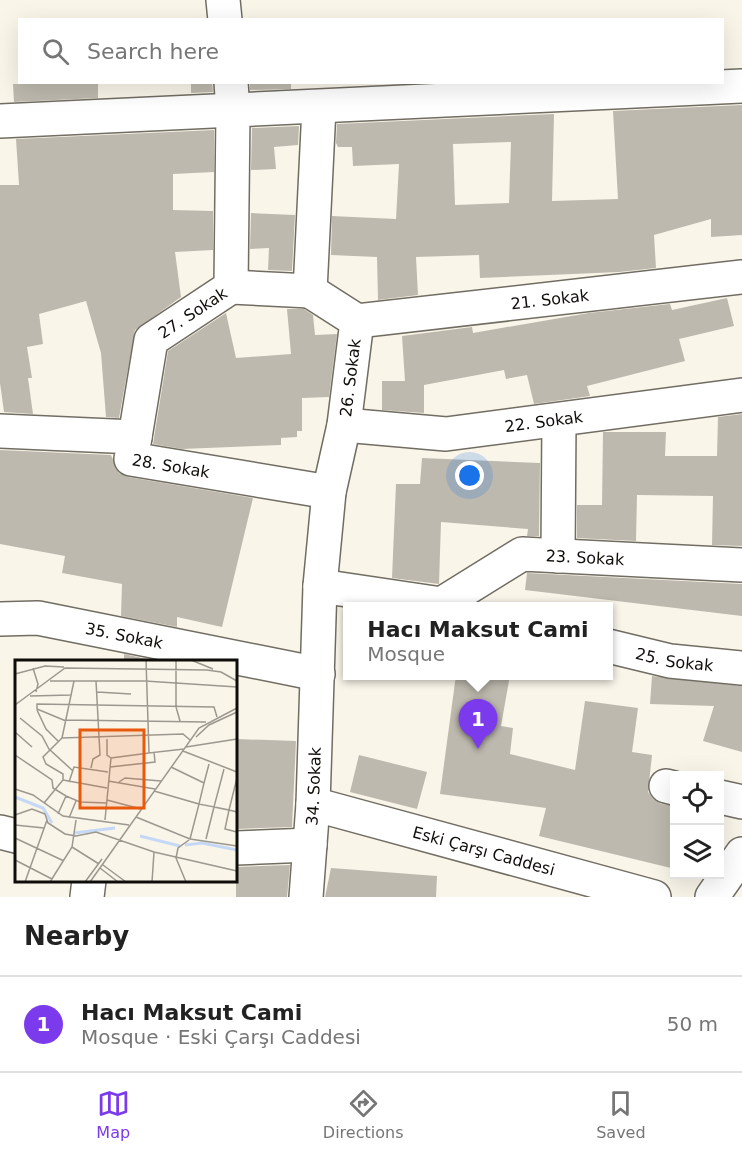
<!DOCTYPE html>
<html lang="en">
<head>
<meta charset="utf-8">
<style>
	body { margin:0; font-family:"DejaVu Sans",sans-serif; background:#f6f6f6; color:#222 }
	.controls { position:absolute; right:18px; bottom:18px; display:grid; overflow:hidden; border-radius:0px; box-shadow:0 6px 24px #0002 }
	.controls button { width:54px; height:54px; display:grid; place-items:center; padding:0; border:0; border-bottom:2px solid #e0e0e0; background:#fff; color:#222; font:30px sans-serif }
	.you { position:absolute; left:470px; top:476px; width:21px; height:21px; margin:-15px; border:4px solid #fff; border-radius:50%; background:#1a73e8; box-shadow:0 0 0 9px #1a73e833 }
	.badge { display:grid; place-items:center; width:39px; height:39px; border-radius:50%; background:#7c3aed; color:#fff; font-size:20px; font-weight:700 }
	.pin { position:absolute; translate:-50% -50px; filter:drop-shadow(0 2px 3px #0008) }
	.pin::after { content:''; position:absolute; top:32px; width:21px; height:18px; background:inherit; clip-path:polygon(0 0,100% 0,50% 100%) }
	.popup { position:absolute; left:343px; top:602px; width:270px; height:78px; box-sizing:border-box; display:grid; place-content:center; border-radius:0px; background:#fff; filter:drop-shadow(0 2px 4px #0005); font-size:20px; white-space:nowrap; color:#767676 }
	.popup b { font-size:22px; color:#222 }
	.popup::after { content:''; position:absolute; left:50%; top:100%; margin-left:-12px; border:12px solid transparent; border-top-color:#fff }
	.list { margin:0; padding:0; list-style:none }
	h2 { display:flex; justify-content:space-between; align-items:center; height:78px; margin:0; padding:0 24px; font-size:26px }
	h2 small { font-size:20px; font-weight:400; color:#767676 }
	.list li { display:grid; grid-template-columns:39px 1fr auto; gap:18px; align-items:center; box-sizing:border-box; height:96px; padding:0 24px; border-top:2px solid #e0e0e0 }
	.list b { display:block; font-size:22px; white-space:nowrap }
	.list p { margin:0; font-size:20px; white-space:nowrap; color:#767676 }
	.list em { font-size:20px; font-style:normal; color:#767676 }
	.icon { flex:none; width:33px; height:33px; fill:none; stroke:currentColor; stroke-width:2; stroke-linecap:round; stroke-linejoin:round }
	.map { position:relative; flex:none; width:742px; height:897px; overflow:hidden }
	.search { position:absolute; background:#fff; box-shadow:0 6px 24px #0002; left:18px; right:18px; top:18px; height:66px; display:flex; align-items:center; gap:15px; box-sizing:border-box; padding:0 21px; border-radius:0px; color:#767676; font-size:22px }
	.sheet { height:174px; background:#fff }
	nav { display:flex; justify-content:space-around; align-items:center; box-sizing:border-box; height:84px; border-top:2px solid #e0e0e0; background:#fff; font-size:16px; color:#767676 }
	nav a { display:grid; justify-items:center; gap:3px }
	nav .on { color:#7c3aed }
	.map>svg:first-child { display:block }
	.building { fill:#beb9ae; fill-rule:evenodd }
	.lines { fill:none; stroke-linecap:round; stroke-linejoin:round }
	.minor-casing { stroke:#716d63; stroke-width:36 }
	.major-casing { stroke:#716d63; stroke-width:36 }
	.minor { stroke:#fff; stroke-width:33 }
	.major { stroke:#fff; stroke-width:33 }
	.labels { text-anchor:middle; stroke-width:4.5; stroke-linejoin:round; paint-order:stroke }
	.street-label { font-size:16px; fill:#0f0d09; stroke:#fff }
	.inset-river { fill:none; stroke:#c5d9f7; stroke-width:3 }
	.inset-road { fill:none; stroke:#9c988f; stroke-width:1.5 }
	.view { fill:#e8590c; fill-opacity:0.15; stroke:#e8590c; stroke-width:3 }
	.inset-edge { fill:none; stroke:#0f0d09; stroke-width:3 }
</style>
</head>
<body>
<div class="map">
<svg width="742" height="897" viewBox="0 0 742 897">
	<rect width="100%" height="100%" fill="#faf5e9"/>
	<path class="building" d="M191 82H212L213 92 191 93Z
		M250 82H291V89L250 90Z
		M13 84H98V98L14 102Z
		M742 105V235L711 237V219L654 235 656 268 619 272 480 278 479 255 416 257 418 295 378 300 377 257 331 255 332 216 396 219 399 164 353 166 352 147H338L336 143 337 124 554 114 552 201 618 199 613 111ZM511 142 509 203 455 205 453 144Z
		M299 126 298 145 274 147 276 169 251 170 252 128Z
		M214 130V172L173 174V210L213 211V250L175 252 181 297 135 330 119 418 106 417 101 353 86 301 39 314 43 344 27 347 32 378H28L33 414 4 412 0 383V185H19L16 139Z
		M251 213 295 215 292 271 268 270 269 248 250 249Z
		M727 298 734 326 679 339 685 361 587 386 590 396 534 404 527 375 506 379 504 370 424 385V413L382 410V381H405L402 336 472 327 473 333 589 313 670 304 672 310Z
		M287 309H304L313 315 315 335 337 334 329 397 302 398V431H297V437L281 438V445L182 449 153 444 168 351 226 313 236 358 291 354Z
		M742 414V546L712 545 713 496 637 495 636 541 577 538V505H602L603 432H666L665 456H717L718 417Z
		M0 450 111 455 119 473 128 477 253 498 222 627 177 617V627L121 616 122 584 62 573 65 556 0 544Z
		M422 458 540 463 539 536H527L528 529 441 522 439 584 392 578 396 484H420Z
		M527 573 742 584V616L525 590Z
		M124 654 160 662H124Z
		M456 675H510L501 726 513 728 510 754 575 770 585 701 638 708 632 752 652 755 648 792 653 799 661 804 675 806V869L539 836 546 808 440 794Z
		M652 676 742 686V752L703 741 714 706 650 704Z
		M236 739 296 741 292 827 236 829Z
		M359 755 427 772 417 809 350 792Z
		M290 865 287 897H236V867Z
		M331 868 437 876 436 897H325Z"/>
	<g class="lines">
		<defs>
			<g id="minor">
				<path d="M223 0 225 20"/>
				<path d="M0 121 742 86"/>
				<path d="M231 287 310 291"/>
				<path id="s1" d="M357 321 742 277"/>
				<path id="s2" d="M344 425 446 434 742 395"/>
				<path id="s3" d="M0 431 135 437 131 459 329 492"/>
				<path id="s4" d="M135 437 151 340 231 287 233 112 231 82"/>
				<path d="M558 556 559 420"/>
				<path d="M320 586 455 606"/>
				<path id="s5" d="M443 603 522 554 742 565"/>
				<path id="s6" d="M0 619 38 618 318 674"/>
				<path id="s7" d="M608 646 670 661 742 668"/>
				<path d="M666 786 674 788"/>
				<path d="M720 797 742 802"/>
				<path id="s8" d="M313 804 654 897"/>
				<path d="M0 832 16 836"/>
				<path d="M236 848 310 845"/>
				<path d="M87 897 89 880"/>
				<path id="s9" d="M306 897 313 804 320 586 329 492 344 425 357 321 310 291 319 108"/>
			</g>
			<path id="major" d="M712 897 742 854"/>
		</defs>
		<use href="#minor" class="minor-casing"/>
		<use href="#major" class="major-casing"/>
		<use href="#minor" class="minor"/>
		<use href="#major" class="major"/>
	</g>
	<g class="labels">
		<g class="street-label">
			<text dy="6" stroke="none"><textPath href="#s1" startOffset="194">21. Sokak</textPath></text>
			<text dy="6" stroke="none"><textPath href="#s4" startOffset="148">27. Sokak</textPath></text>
			<text dy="6" stroke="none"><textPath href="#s9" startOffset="522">26. Sokak</textPath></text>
			<text dy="6" stroke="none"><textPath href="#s2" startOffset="201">22. Sokak</textPath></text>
			<text dy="6" stroke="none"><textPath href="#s3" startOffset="198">28. Sokak</textPath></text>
			<text dy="6" stroke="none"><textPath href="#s5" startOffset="156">23. Sokak</textPath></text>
			<text dy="6" stroke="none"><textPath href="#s6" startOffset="126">35. Sokak</textPath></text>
			<text dy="6" stroke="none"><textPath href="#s7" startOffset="68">25. Sokak</textPath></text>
			<text dy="6" stroke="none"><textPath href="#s9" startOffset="111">34. Sokak</textPath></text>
			<text dy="6" stroke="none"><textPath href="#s8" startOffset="177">Eski Çarşı Caddesi</textPath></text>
		</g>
	</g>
	<g transform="translate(15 660)">
		<rect width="222" height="222" fill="#faf5e9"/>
		<path class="inset-river" d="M0 137 28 148 37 163M59 173 100 168M125 176 165 186M170 185 187 183 222 190"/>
		<path class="inset-road" d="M131 0 134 93 169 89M161 0V47L165 61M176 0 198 9M18 8 23 24 21 32M0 14 30 6 49 7M35 21H130L222 27M59 21 47 78 168 74 175 80M82 32 116 34M15 36 57 35M0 45 50 8 192 10 206 12 222 21M22 50 31 69 43 81M5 58 27 76 34 89 58 111M51 60 191 62M51 61 22 49V44L199 47 202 57M0 72 17 87M181 77 194 65 222 52M47 78 28 97 31 104 48 114V120M171 87 222 79M168 91 222 112M0 95 37 120 38 128 51 136 65 142 92 143M96 98 134 93M95 107 140 102 139 92M76 108 78 99 85 95 81 21M48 120 92 128M93 121 140 129M54 122 59 107 93 112M104 122 110 118 146 121M189 123 194 104M0 129 18 135 48 156 114 165M139 131 184 144 189 123 156 107M92 140 126 149M29 143 48 120M222 152 214 150 210 169 222 172M30 154 33 163 50 174 61 176 81 172 139 192 222 211M43 154 51 136M0 155 17 149 30 154M121 157 175 179 222 186M54 158 61 141M90 160 96 98 92 95V79M0 165 29 168M0 178 49 201M175 179 184 144 199 147 209 109M191 179 199 147 214 150 222 118M57 187 84 204M0 200 37 219M88 205 111 222M85 208 103 222M10 222 32 160M35 222 57 187 61 160M70 222 87 199M75 222 184 68 222 48M137 222 139 192M171 222 161 198 163 188 174 180"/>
		<path class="view" d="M65 70H129V148H65Z"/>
		<rect width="222" height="222" class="inset-edge"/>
	</g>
</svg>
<div class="controls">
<button><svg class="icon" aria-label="locate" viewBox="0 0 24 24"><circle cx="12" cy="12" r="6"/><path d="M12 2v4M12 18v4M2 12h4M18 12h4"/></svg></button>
<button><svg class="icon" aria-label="layers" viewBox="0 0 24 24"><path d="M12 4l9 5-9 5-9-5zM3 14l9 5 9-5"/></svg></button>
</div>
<div class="you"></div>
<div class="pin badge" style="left:478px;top:749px">1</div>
<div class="popup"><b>Hacı Maksut Cami</b>Mosque</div>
<div class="search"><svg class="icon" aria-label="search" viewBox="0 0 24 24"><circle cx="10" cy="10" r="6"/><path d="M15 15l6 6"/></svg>Search here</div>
</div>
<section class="sheet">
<h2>Nearby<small></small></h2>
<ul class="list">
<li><span class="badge">1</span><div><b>Hacı Maksut Cami</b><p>Mosque · Eski Çarşı Caddesi</p></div><em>50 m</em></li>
</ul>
</section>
<nav>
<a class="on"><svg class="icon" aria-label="map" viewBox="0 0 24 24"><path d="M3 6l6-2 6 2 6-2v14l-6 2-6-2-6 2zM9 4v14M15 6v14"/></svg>Map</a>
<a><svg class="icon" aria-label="directions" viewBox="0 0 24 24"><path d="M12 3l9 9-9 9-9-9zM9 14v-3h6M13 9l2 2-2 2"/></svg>Directions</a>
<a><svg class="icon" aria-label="saved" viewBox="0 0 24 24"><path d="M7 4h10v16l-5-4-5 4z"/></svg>Saved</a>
</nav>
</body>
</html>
